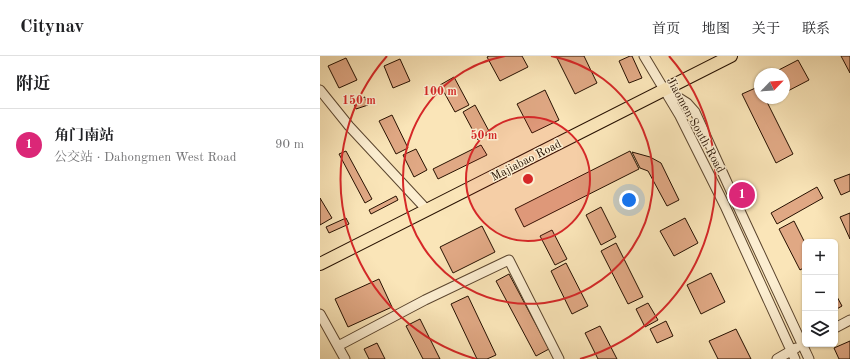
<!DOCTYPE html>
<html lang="zh">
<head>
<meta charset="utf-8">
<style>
	body { margin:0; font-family:"Old Standard TT","Noto Serif SC",serif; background:#f2f2f2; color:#202124 }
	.controls { position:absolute; right:12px; bottom:12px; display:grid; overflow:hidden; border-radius:6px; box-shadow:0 1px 3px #0004 }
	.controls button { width:36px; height:36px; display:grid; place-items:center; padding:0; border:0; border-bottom:1px solid #e0e0e0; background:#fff; color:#202124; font:20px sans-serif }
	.compass { position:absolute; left:434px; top:12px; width:36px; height:36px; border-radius:50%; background:#fff; box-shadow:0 1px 3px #0004; rotate:65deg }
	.you { position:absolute; left:309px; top:144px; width:14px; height:14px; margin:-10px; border:3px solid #fff; border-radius:50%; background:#1a73e8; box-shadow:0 0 0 6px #1a73e833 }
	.badge { display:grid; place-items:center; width:26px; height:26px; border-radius:50%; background:#db2777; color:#fff; font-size:13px; font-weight:700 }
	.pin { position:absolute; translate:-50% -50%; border:2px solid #fff; box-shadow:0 1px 4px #0006 }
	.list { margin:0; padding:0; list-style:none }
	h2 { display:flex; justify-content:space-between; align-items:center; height:52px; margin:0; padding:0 16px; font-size:17px }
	h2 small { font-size:13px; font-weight:400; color:#757577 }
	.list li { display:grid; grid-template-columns:26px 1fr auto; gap:12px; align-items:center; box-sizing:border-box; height:72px; padding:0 16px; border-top:1px solid #e0e0e0 }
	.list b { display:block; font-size:15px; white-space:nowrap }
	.list p { margin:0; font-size:13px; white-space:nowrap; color:#757577 }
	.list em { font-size:13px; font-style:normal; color:#757577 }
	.icon { flex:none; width:22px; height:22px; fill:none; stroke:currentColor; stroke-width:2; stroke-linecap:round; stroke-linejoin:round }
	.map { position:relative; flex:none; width:530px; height:303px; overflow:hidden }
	header { display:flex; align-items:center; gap:24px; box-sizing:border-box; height:56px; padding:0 20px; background:#fff; border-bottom:1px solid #e0e0e0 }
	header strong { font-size:19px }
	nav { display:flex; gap:22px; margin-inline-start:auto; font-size:14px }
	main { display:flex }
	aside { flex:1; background:#fff }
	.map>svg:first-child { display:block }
	.building { fill:#e0a884; stroke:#261000 }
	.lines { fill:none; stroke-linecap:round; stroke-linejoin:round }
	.minor-casing { stroke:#5b452e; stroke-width:11 }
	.major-casing { stroke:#261000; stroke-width:14 }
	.minor { stroke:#fceed1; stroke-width:9 }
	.major { stroke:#fae5b8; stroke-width:12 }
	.ring { fill:none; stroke:#d62828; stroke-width:2 }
	.labels { text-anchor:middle; stroke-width:3; stroke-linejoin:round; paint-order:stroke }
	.street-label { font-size:12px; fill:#261000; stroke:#fceed1 }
	.centre { fill:#d62828; stroke:#fceed1; stroke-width:2 }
	.ring-label { font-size:12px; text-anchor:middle; font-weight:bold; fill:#d62828; stroke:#fceed1; stroke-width:3; stroke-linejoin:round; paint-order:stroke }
</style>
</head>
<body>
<header>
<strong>Citynav</strong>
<nav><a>首页</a><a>地图</a><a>关于</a><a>联系</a></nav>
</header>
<main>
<aside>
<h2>附近<small></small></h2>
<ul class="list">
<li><span class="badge">1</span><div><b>角门南站</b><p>公交站 · Dahongmen West Road</p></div><em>90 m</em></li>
</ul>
</aside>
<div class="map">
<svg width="530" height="303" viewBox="0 0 530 303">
	<rect width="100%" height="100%" fill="#fae5b8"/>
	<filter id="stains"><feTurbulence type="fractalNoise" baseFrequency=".005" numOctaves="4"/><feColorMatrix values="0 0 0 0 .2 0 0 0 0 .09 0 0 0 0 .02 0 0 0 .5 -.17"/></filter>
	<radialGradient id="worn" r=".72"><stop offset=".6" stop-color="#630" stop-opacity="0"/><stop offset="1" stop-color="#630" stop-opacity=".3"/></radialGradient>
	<path class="building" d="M169 0H202L208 11 180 25 167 1Z
		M236 0H264L277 27 255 38Z
		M310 0H312L322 22 309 27 299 5Z
		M521 0H530V17Z
		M26 2 37 24 19 32 8 10Z
		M80 3 90 25 73 32 64 10Z
		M478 4 489 24 464 37V18H451Z
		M134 21 149 49 135 56 120 29Z
		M440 30V42H445L473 98 456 107 422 38Z
		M225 34 239 64 212 77 197 48Z
		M45 41 48 49 36 53 33 45Z
		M155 49 170 77 158 84 143 56Z
		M72 59 88 92 76 98 59 65Z
		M161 89 167 99 118 123 113 113Z
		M96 93 107 114 94 121 83 99Z
		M26 95 52 143 45 147 19 98Z
		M310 95 319 113 204 171 195 153Z
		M312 96 330 101 341 107 359 144 347 150 328 115 320 112Z
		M530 118V135L521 139 514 124Z
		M497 131 503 142 457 168 451 157Z
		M76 140 78 144 51 158 49 154Z
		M0 142 12 162 0 169Z
		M281 151 296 181 281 189 266 159Z
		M530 157V183L520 161Z
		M26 162 29 168 9 177 6 171Z
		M365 162 378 187 354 200 340 175Z
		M474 165 485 187V211L480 214 459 173Z
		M162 170 175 196 133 217 120 191Z
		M232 174 247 203 235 209 220 180Z
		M296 187 323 241 308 248 281 195Z
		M246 207 268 250 252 258 231 215Z
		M391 217 405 246 381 258 367 229Z
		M189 218 229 293 216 300 176 225Z
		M59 223 72 251 28 271 15 243Z
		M515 237 522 250 515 254Z
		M148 240 176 299 167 303H157L131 248Z
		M328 247 338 264 325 271 316 253Z
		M100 263 120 303H103L86 270Z
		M346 265 353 280 337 287 330 273Z
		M280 270 297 303H278L265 277Z
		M416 273 431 303H398L389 285Z
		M530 285V303H519L514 292Z
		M57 287 65 303H49L44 293Z"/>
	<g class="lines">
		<defs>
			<path id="minor" d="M324 0 360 60 405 150 475 303
				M0 34 29 70 107 154
				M346 34 367 47 375 56 415 144 489 303
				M0 258 25 303
				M515 272 530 264
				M18 290 105 244 189 204 239 303
				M457 303 476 292"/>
			<path id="major" d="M0 208 411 0"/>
		</defs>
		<use href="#minor" class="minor-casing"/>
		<use href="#major" class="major-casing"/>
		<use href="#minor" class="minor"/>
		<use href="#major" class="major"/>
	</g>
	<circle cx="208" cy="123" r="62" fill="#d62828" fill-opacity=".12"/>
	<g class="ring">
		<circle cx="208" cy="123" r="62"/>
		<path d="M231 0A125 125 0 1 1 185 0"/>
		<path d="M156 303A187 187 0 0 1 67 0M349 0A187 187 0 0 1 260 303"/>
	</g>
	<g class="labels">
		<g class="street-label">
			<text transform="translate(376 69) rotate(61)" y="4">Jiaomen South Road</text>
			<text transform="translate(206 104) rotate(-27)" y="4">Majiabao Road</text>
		</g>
	</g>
	<circle cx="208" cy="123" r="6" class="centre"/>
	<g class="ring-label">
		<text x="120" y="39">100 m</text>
		<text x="39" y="48">150 m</text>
		<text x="164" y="83">50 m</text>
	</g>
	<rect width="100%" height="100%" filter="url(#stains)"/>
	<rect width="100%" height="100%" fill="url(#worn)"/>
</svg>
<div class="controls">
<button>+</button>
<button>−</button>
<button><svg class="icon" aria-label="layers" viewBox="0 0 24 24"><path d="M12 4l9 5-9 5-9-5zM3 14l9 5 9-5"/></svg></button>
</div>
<svg class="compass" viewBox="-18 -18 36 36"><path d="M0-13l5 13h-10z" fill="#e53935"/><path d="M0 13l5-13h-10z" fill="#757577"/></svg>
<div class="you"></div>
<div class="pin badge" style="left:422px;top:139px">1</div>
</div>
</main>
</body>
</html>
